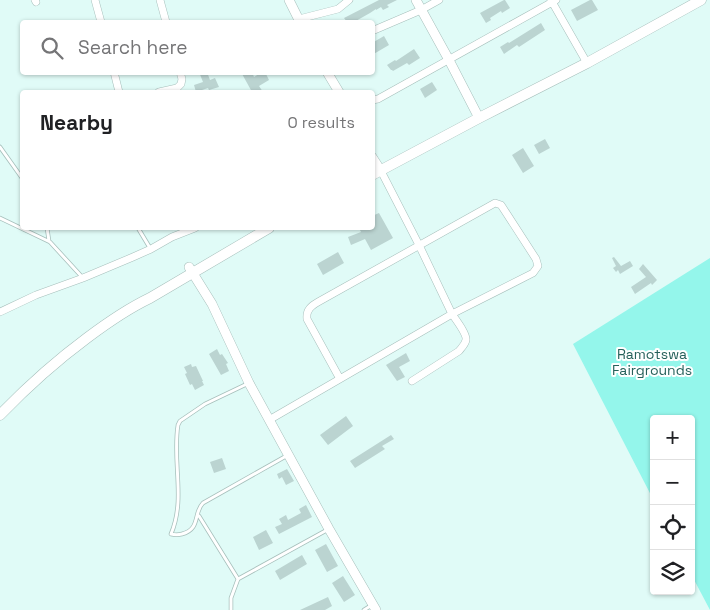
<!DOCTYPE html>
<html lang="en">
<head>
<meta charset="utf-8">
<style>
	body { margin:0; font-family:"Space Grotesk",sans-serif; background:#f2f2f2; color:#202124 }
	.controls { position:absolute; right:15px; bottom:15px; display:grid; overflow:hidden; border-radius:5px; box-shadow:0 1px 4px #0004 }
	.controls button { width:45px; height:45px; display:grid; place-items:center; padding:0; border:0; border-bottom:1px solid #e0e0e0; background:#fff; color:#202124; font:25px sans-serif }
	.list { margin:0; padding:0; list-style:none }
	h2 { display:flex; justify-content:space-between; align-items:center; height:65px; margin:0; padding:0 20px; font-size:21px }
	h2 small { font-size:16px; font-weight:400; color:#757577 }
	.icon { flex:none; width:28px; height:28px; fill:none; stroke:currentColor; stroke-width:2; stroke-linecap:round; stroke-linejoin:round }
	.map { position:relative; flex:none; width:710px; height:610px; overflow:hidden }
	.search { position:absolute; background:#fff; box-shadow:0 1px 4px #0004; left:20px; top:20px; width:355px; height:55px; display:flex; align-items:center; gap:12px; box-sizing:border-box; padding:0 18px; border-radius:5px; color:#757577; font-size:19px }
	.panel { position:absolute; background:#fff; box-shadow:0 1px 4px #0004; left:20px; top:90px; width:355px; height:140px; border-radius:5px }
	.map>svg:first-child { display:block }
	.green { fill:#94f6eb }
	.building { fill:#bbd4d1 }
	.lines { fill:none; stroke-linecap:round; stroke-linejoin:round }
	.service-casing { stroke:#a6bfbb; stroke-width:4.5 }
	.minor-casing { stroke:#a6bfbb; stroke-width:8 }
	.tertiary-casing { stroke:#a6bfbb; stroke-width:10 }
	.secondary-casing { stroke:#a6bfbb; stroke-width:11 }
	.service { stroke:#fff; stroke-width:3 }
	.minor { stroke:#fff; stroke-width:7 }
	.tertiary { stroke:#fff; stroke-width:9 }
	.secondary { stroke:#fff; stroke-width:10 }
	.labels { text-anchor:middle; stroke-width:4; stroke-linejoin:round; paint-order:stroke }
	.park-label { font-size:14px; fill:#26615b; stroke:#fff }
</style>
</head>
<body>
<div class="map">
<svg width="710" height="610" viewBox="0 0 710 610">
	<rect width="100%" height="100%" fill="#e0fbf7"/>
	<path class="green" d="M710 258V610L691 574V419H654V501L573 344Z"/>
	<path class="building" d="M379 0H397L387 5 389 7 383 10 381 7 376 10V9L370 13 354 22H347L344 18Z
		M504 0H505L510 8 502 13 501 11 490 18 491 20 486 23 480 13Z
		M590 0H592L598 10 577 21 571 10Z
		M541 23 545 30 519 47 517 45 504 54 500 47 508 42 509 43Z
		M384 36 389 45 372 55V43Z
		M414 49 420 58 409 65 407 63 393 71 392 70H391L387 65 395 60 396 61Z
		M199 72H207L210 80 215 78 219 87 209 90 208 88 196 92 194 85 203 82Z
		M241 72H252L254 77 262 72H265L269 80 259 86 263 92H252Z
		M432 82 437 90 425 98 420 89Z
		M545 139 550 148 539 154 534 145Z
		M523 148 534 166 523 173 512 155Z
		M379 213 393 238 371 250 365 239 351 245 348 237 361 232 359 228H372V216Z
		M338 252 344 263 323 275 317 264Z
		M614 257 621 266 630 261 633 266 620 274 618 270 616 272 613 268 616 266 612 258Z
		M643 264 657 280 652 285 651 283 635 294 631 287 646 277 639 269Z
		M217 349 220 355 222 354 228 363 226 364 229 371 221 375 209 354Z
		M406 353 410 361 399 367 405 377 397 381 386 365Z
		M191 364 192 367 196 366 203 381H202L204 385 195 390 192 384 190 385 185 374 187 373 184 367Z
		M346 416 353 426 328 445 320 435Z
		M391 435 394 439 382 446 385 449 355 468 350 461Z
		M222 458 226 469 214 473 210 462Z
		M287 469 294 481 286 485 282 477 279 479 277 474Z
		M306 505 312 517 279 534 275 527 282 524 279 519 286 515 288 520 301 513 299 509Z
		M266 530 273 543 259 550 253 537Z
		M326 544 338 566 327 572 315 550Z
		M302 555 307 564 280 580 275 571Z
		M343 576 355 595 344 602 332 583Z
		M328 597 332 606 325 610H300Z"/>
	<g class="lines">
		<defs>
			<path id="service" d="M0 147 22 178
				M0 218 50 242 83 278
				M47 228 49 241
				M138 228 150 248
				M249 383 205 404 180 421 178 425C172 462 186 499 171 534 175 535 178 535 182 534 201 529 193 513 203 503L288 455
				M199 516 238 579
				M231 610V598L238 579 327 530
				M364 610 372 605"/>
			<path id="minor" d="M35 0 36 2
				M95 0 101 22
				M160 0 166 22
				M551 0 587 63
				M299 19 338 9 349 0
				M372 31 421 10 439 0
				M114 72 119 92
				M159 92 177 88 181 84 182 79 180 72
				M372 100 378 99 556 0
				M0 312 36 295 83 278 133 257 151 249 172 237 195 228
				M340 379 307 319C306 310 311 306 318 302L495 203 501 205 503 208 536 259 538 266 533 273 452 314 419 245 381 171
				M269 420 452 314C456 320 467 334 466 340 465 345 461 348 459 351L412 381"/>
			<path id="tertiary" d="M289 0 300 22
				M416 0 449 60 479 118
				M327 72 339 92
				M372 157 381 171
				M189 267 212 304 249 383 329 529 376 610"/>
			<path id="secondary" d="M372 175 479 118 587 63 701 0
				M0 415C27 387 56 361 87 338 107 323 127 309 150 298L269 228"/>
		</defs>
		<use href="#service" class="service-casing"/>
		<use href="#minor" class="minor-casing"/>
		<use href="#tertiary" class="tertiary-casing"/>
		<use href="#secondary" class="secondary-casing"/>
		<use href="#service" class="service"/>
		<use href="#minor" class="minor"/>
		<use href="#tertiary" class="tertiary"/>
		<use href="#secondary" class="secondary"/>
	</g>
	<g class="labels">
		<g class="park-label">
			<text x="652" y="359">Ramotswa<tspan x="652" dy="16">Fairgrounds</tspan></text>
		</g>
	</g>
</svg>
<div class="controls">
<button>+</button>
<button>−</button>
<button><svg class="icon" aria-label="locate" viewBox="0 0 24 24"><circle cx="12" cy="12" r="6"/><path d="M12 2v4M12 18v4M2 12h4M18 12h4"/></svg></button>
<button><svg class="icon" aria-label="layers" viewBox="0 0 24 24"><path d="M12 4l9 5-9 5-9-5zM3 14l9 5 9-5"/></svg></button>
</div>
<div class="search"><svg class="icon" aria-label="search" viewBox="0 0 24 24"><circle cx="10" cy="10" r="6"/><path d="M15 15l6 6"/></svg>Search here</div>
<section class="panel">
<h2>Nearby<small>0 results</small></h2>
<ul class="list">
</ul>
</section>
</div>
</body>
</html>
